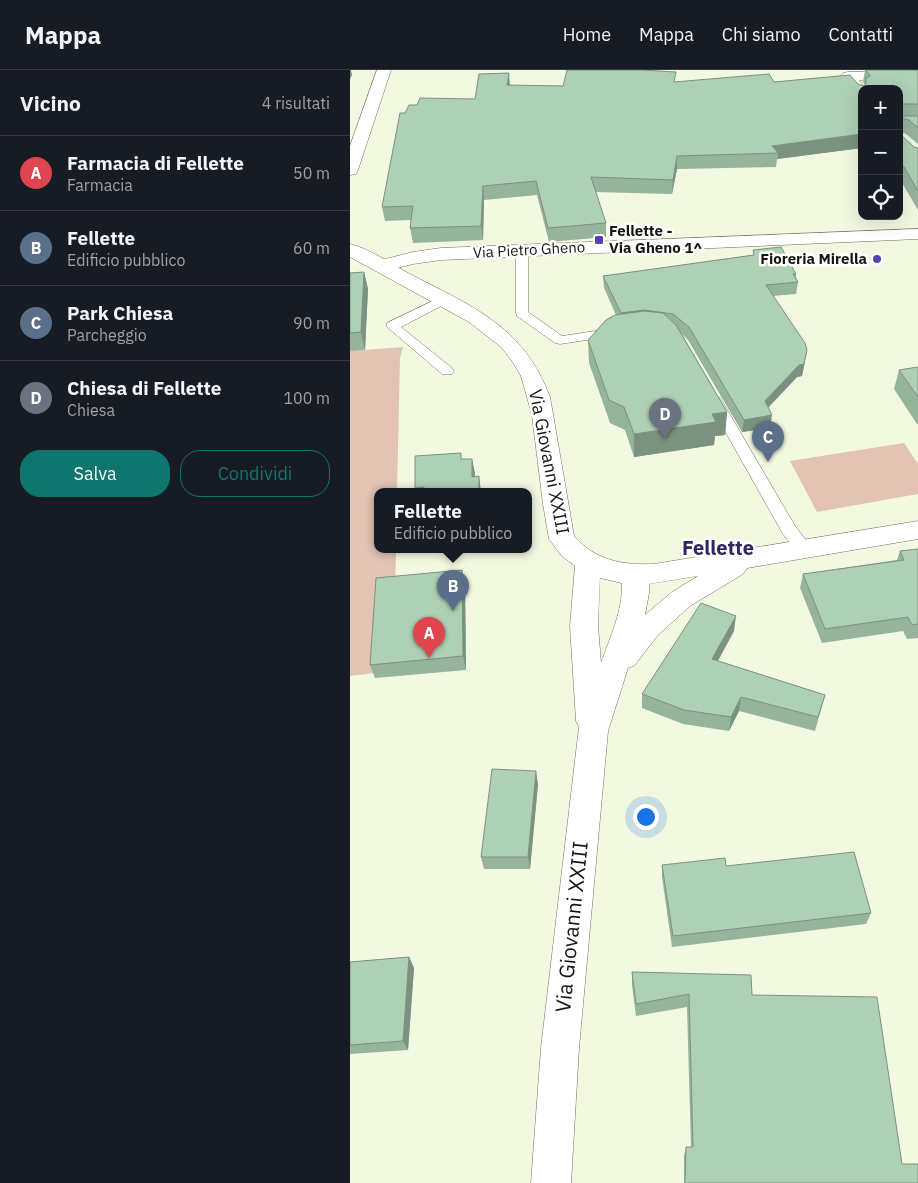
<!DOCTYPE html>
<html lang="it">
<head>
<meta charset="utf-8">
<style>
	body { margin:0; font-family:"IBM Plex Sans",sans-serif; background:#20242c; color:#f1f3f6 }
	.controls { position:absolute; right:15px; top:15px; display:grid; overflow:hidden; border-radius:10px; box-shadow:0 5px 20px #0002 }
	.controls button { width:45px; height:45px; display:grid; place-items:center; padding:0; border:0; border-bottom:1px solid #363941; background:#171b24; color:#f1f3f6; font:25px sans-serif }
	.you { position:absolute; left:295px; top:746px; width:18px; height:18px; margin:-12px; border:4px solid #fff; border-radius:50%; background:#1a73e8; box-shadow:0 0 0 8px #1a73e833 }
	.badge { display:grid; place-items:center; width:32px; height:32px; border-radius:50%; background:#0f766e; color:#fff; font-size:16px; font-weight:700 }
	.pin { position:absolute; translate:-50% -41px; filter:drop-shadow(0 1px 2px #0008) }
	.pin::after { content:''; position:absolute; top:26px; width:18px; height:15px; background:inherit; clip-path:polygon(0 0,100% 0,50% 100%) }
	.popup { position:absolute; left:24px; top:418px; width:158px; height:65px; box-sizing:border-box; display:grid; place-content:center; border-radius:10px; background:#171b24; filter:drop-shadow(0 1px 4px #0005); font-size:16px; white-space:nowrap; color:#9ea1a6 }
	.popup b { font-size:19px; color:#f1f3f6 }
	.popup::after { content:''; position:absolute; left:50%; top:100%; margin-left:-10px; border:10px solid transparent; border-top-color:#171b24 }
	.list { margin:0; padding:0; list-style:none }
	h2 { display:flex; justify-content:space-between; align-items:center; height:65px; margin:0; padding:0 20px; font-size:21px }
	h2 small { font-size:16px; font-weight:400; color:#9ea1a6 }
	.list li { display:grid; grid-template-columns:32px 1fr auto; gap:15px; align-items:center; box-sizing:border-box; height:75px; padding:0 20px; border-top:1px solid #363941 }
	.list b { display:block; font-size:19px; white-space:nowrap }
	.list p { margin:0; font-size:16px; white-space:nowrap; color:#9ea1a6 }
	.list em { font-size:16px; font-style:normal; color:#9ea1a6 }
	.actions { display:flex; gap:10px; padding:15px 20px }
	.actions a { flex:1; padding:11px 0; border:1px solid #0f766e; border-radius:20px; text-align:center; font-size:18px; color:#0f766e }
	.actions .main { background:#0f766e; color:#fff }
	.icon { flex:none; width:28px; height:28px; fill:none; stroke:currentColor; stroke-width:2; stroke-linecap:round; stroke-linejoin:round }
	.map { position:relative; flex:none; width:568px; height:1113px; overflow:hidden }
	header { display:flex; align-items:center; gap:30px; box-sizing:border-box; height:70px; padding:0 25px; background:#171b24; border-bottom:1px solid #363941 }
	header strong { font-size:24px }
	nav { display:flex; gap:28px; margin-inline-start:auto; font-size:18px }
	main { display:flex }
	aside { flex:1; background:#171b24 }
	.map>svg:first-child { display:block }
	.green { fill:#e2c3b4 }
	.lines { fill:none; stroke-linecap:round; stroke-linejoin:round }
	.lane-casing { stroke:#6f735f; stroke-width:1 }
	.street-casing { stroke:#6f735f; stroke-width:1 }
	.secondary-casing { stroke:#6f735f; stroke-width:1 }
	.lane { fill:#fff; fill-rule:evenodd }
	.street { fill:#fff; fill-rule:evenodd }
	.secondary { fill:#fff; fill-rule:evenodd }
	.wall { fill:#96b39c }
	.shaded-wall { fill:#7a927f }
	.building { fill:#aed0b5; stroke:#7a927f }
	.poi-dot { fill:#5b3db5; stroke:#fff; stroke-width:2 }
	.labels { text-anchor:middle; stroke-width:5; stroke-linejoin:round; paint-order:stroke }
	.far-poi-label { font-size:15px; font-weight:bold; fill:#161710; stroke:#fff; text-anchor:start }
	.far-street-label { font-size:15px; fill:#161710; stroke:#fff }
	.street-label { font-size:18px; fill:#161710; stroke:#fff }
	.quarter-label { font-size:20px; font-weight:bold; fill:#31245f; stroke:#fff }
	.near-street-label { font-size:21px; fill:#161710; stroke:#fff }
</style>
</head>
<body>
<header>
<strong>Mappa</strong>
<nav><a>Home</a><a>Mappa</a><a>Chi siamo</a><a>Contatti</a></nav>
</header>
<main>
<aside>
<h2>Vicino<small>4 risultati</small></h2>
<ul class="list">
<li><span class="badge" style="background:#e0444e">A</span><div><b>Farmacia di Fellette</b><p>Farmacia</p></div><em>50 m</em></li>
<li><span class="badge" style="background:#5c6f8a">B</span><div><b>Fellette</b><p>Edificio pubblico</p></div><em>60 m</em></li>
<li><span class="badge" style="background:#5c6f8a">C</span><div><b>Park Chiesa</b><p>Parcheggio</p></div><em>90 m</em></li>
<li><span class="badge" style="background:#6b7280">D</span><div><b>Chiesa di Fellette</b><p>Chiesa</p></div><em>100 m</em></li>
</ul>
<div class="actions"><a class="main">Salva</a><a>Condividi</a></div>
</aside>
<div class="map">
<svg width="568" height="1113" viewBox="0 0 568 1113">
	<rect width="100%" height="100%" fill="#f3f8e1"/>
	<path class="green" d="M53 277 50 288 47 422H28V480H46L45 521 25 603 0 606V281Z
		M554 373 568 394V424L467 442 440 391Z"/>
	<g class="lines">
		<defs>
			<path id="lane" d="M172 177 178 181V242L212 266 265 258 272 262 270 265 210 274 205 273 167 246 166 243V181Z
				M95 225 99 226 101 229 99 232 51 257 102 298 104 301 102 304H92L36 256 37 253Z
				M365 327 370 328 372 331 445 456 463 479 461 483C448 487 441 473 433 464L358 331 360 328Z"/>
			<path id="street" d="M27 0H41L8 100 6 104 0 105V76Z
				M568 0V8L509 10 516 19H512V27L507 26 491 6 493 3 498 2Z
				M568 159V169L91 190 63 194 31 202 24 200 22 196 24 192 63 182 91 178Z"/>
			<path id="secondary" d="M0 174C20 179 40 193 58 203 121 236 173 255 200 327L224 466C246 491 272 495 304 494L568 451V469L397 498 393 504 340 536 308 565 284 596 278 598 258 661 229 978 221 1113H181L191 978 229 657 226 651 220 556 225 496 212 486 199 469 193 434 182 345 171 306 162 291 151 277 119 252 0 187ZM348 506 322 522 295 545 299 523V514ZM250 508 272 513C273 540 260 568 251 593L248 556Z"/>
		</defs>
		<use href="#lane" class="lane-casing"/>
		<use href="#street" class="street-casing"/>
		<use href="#secondary" class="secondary-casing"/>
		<use href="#lane" class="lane"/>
		<use href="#street" class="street"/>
		<use href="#secondary" class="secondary"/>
	</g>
	<path class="wall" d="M515 0H568V74L556 64 550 62V64L564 77 568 78V140L551 111H549V19H512V78L427 89 426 97 327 99 322 124 245 122 256 153V167L199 172 187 125 134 130 133 170 63 173 60 158 61 150 35 151 32 137 55 43 67 35 125 29 160 15 213 16 326 12H424L508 14 514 16 515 15 513 12Z
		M403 180 446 204V208L448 212 446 224 423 226 455 292 452 306 447 307 418 338 420 358 392 362 338 270 332 264 377 342 375 365 365 366 364 375 284 387 275 360 260 353 239 293 238 270 266 245 254 218 253 206 403 185Z
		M14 202 18 219 15 280 0 281V203Z
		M568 297V354H567L544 319 549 300Z
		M112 389H122L125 407 131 422H66L65 418Z
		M568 479V568L557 569 553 561 472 573 450 518 453 504 547 490 550 481Z
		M115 514 116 600 25 608 20 595Z
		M384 561 368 591 475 625 465 661 389 641 379 661 333 654 292 638V624Z
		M188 714 180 799H134L131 787Z
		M312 795 376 796 521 843 516 854 322 877 312 807Z
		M59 887 64 898 58 980 0 984V892Z
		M282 902 402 925 552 1094 568 1113H334V1086L336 1077H341L337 937 286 946 282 915Z"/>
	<path class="shaded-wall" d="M0 0H1L2 5 0 9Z
		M159 3 160 16 157 15Z
		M512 64V78L427 89 428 83 422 76Z
		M327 86V99L322 124 323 110Z
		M133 116 134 130 133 170 131 156Z
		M14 202 18 219 15 280 11 262Z
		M294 240V252L271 256V243Z
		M457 280 452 306 447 307 413 343 415 331 449 295Z
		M377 342 375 365 365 366 364 375 284 387V364L362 344Z
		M422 345 420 358 392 362 394 350Z
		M122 389 125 403V421L122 407Z
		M129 406 131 422H129Z
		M112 500 115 514 116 600 113 586Z
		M386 546 384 561 361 603 362 589Z
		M391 627 389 641 379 661 381 647Z
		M186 701 188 714 180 799 178 787Z
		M59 887 64 898 58 980 53 971Z"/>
	<path class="building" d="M217 0H292L326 2 324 12 419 4 424 12 500 5 508 14 514 16 516 14V8L520 6 516 0H568V34H550V46H568V58L559 50 551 48 550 64 564 77 568 78V121L554 97H549V19H512V64L422 76 428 83 327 86 323 110 241 107 256 153 198 158 186 111 133 116 131 156 60 158 63 136 32 137 50 43H55L59 35H67L70 28 125 29 129 4 159 3 157 15 213 16Z
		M431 177 446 204H443L448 212 416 215 455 273 457 280 454 294 449 295 415 331 422 345 394 350 339 257 323 244 294 240 271 243 253 206 404 185 403 180Z
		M14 202 11 262 0 263V203Z
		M294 241 313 243 326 255 377 342 362 344 366 352 284 364 274 337 259 330 238 270 256 250 265 245Z
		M568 297V327L549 300Z
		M111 383V389H122V407L129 406V422H74V417L65 418V386Z
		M568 479V554L562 555 558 547 475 559 453 504 554 490 550 481Z
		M112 500 113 586 20 595 26 508Z
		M351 533 386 546 362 589 475 625 468 647 391 627 381 647 334 640 292 624Z
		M142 699 186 701 178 787H131Z
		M504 782 521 843 323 866 312 795 375 788 376 796Z
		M59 887 53 971 0 975V892Z
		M282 902 401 905 402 925 527 927 552 1094H568V1113H335L336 1077H343L339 924 286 934Z"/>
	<g class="poi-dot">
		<rect x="244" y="165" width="10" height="10" rx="2.5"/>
		<circle cx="527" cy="189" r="5"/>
	</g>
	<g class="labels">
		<g class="far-poi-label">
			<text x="259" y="166">Fellette -<tspan x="259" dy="17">Via Gheno 1^</tspan></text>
			<text x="517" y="194" text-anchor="end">Fioreria Mirella</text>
		</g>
		<g class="far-street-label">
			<text transform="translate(179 180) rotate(-3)" y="5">Via Pietro Gheno</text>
		</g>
		<g class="street-label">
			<text transform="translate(199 392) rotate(79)" y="6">Via Giovanni XXIII</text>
		</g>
		<g class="quarter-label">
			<text x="368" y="485">Fellette</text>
		</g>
		<g class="near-street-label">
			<text transform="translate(222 857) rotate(-84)" y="7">Via Giovanni XXIII</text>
		</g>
	</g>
</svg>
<div class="controls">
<button>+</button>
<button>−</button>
<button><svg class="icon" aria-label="locate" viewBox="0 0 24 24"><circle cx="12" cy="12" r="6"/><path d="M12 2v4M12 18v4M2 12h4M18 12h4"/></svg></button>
</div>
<div class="you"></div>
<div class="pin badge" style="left:79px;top:588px;background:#e0444e">A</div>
<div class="pin badge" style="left:103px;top:541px;background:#5c6f8a">B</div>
<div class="popup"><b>Fellette</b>Edificio pubblico</div>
<div class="pin badge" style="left:418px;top:392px;background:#5c6f8a">C</div>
<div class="pin badge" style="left:315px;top:369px;background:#6b7280">D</div>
</div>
</main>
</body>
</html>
